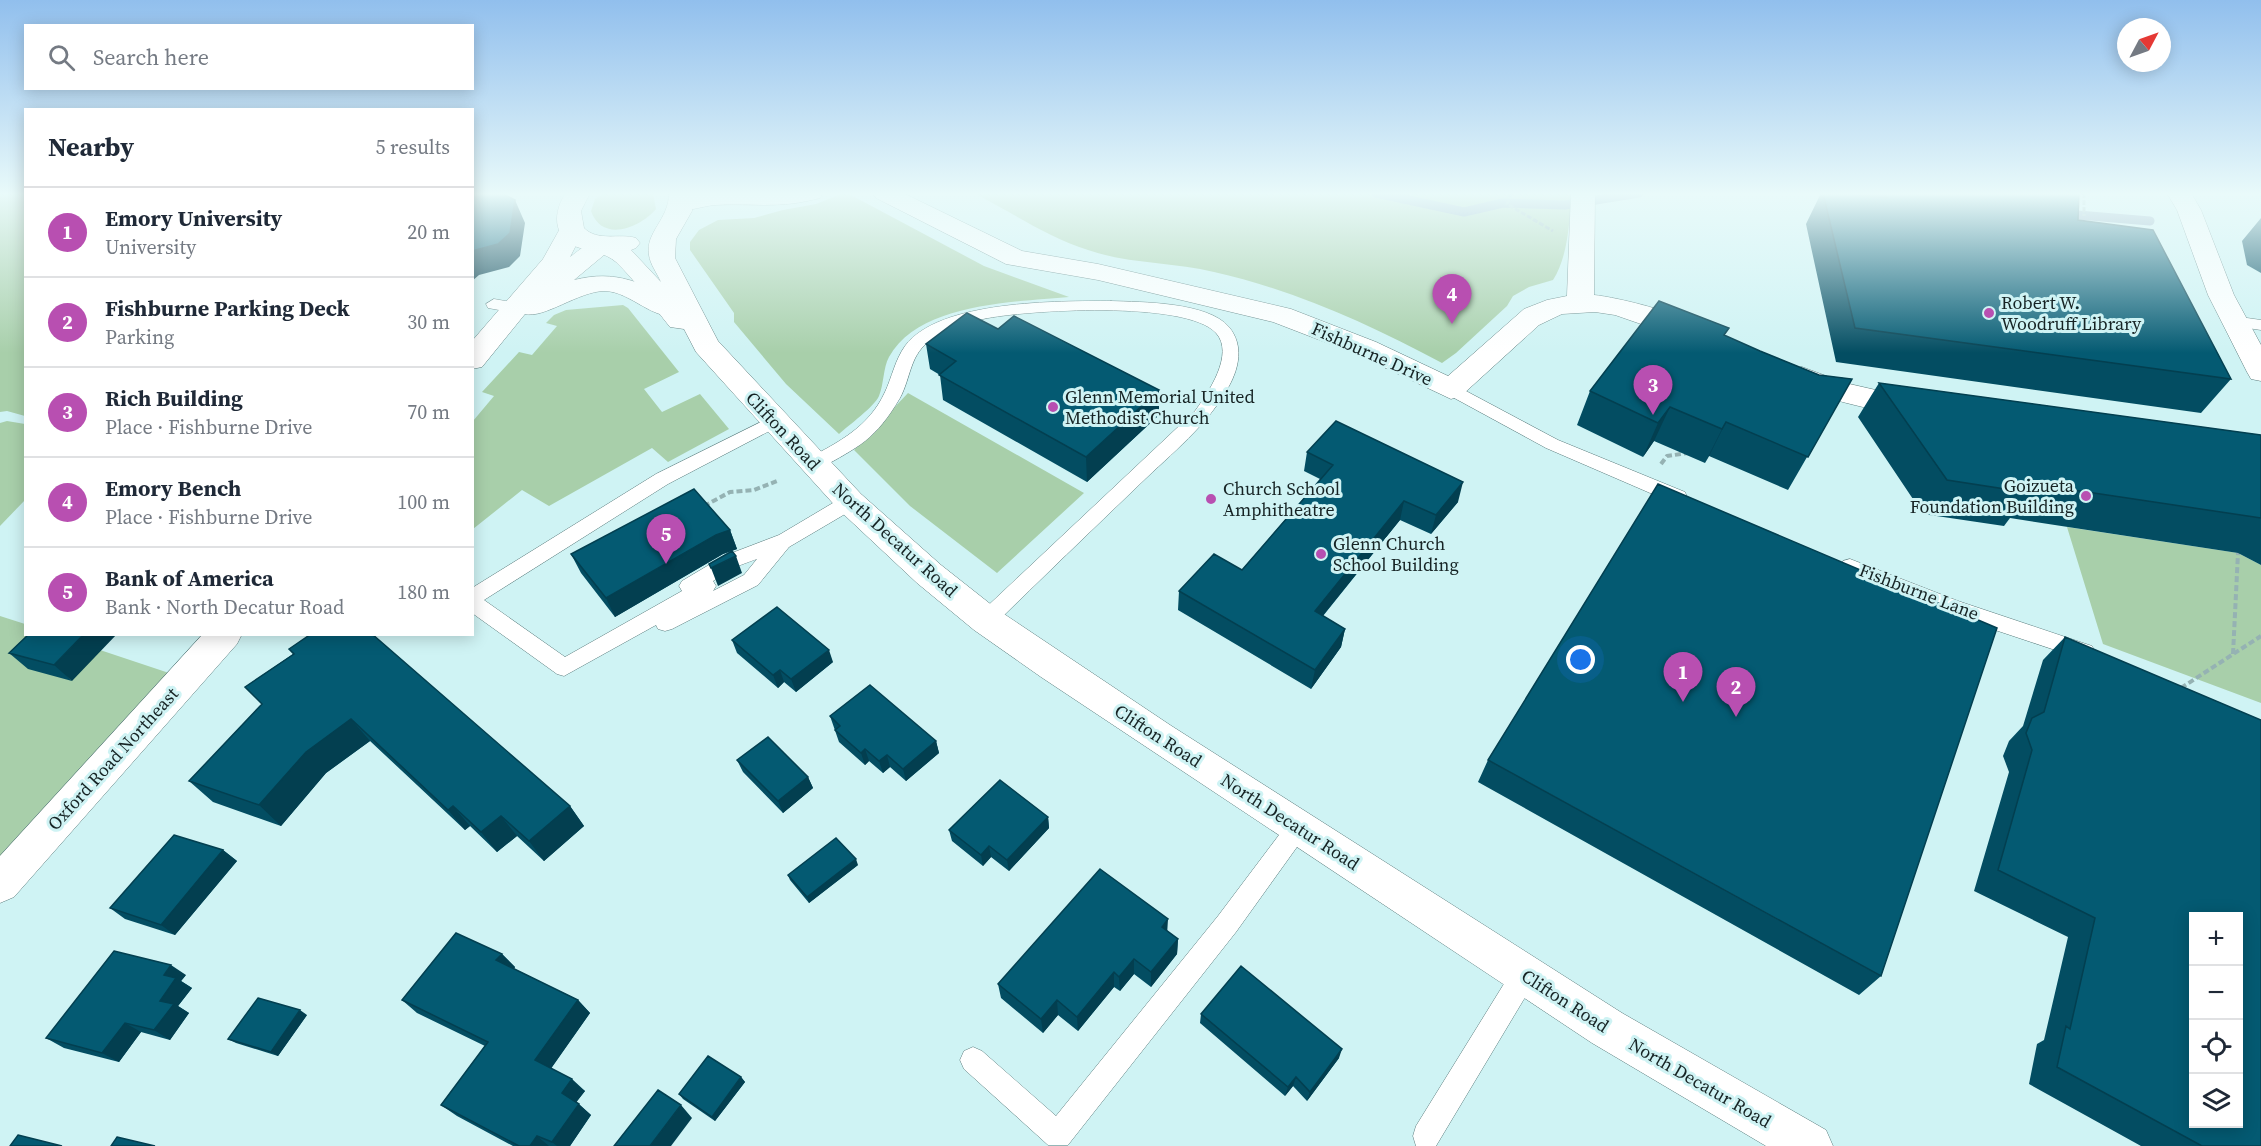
<!DOCTYPE html>
<html lang="en">
<head>
<meta charset="utf-8">
<style>
	body { margin:0; font-family:"Source Serif 4",serif; background:#f2f2f3; color:#1f2937 }
	.controls { position:absolute; right:18px; bottom:18px; display:grid; overflow:hidden; border-radius:0px; box-shadow:0 3px 15px #0003 }
	.controls button { width:54px; height:54px; display:grid; place-items:center; padding:0; border:0; border-bottom:2px solid #e0e1e3; background:#fff; color:#1f2937; font:30px sans-serif }
	.compass { position:absolute; left:2117px; top:18px; width:54px; height:54px; border-radius:50%; background:#fff; box-shadow:0 3px 15px #0003; rotate:49deg }
	.you { position:absolute; left:1581px; top:660px; width:21px; height:21px; margin:-15px; border:4px solid #fff; border-radius:50%; background:#1a73e8; box-shadow:0 0 0 9px #1a73e833 }
	.badge { display:grid; place-items:center; width:39px; height:39px; border-radius:50%; background:#b84fb1; color:#fff; font-size:20px; font-weight:700 }
	.pin { position:absolute; translate:-50% -50px; filter:drop-shadow(0 2px 3px #0008) }
	.pin::after { content:''; position:absolute; top:32px; width:21px; height:18px; background:inherit; clip-path:polygon(0 0,100% 0,50% 100%) }
	.list { margin:0; padding:0; list-style:none }
	h2 { display:flex; justify-content:space-between; align-items:center; height:78px; margin:0; padding:0 24px; font-size:26px }
	h2 small { font-size:20px; font-weight:400; color:#747a83 }
	.list li { display:grid; grid-template-columns:39px 1fr auto; gap:18px; align-items:center; box-sizing:border-box; height:90px; padding:0 24px; border-top:2px solid #e0e1e3 }
	.list b { display:block; font-size:22px; white-space:nowrap }
	.list p { margin:0; font-size:20px; white-space:nowrap; color:#747a83 }
	.list em { font-size:20px; font-style:normal; color:#747a83 }
	.icon { flex:none; width:33px; height:33px; fill:none; stroke:currentColor; stroke-width:2; stroke-linecap:round; stroke-linejoin:round }
	.map { position:relative; flex:none; width:2261px; height:1146px; overflow:hidden }
	.search { position:absolute; background:#fff; box-shadow:0 3px 15px #0003; left:24px; top:24px; width:450px; height:66px; display:flex; align-items:center; gap:15px; box-sizing:border-box; padding:0 21px; border-radius:0px; color:#747a83; font-size:22px }
	.panel { position:absolute; background:#fff; box-shadow:0 3px 15px #0003; left:24px; top:108px; width:450px; height:528px; border-radius:0px }
	.map>svg:first-child { display:block }
	.green { fill:#a8cfaa }
	.lines { fill:none; stroke-linecap:round; stroke-linejoin:round }
	.stream { stroke:#829cb6; stroke-width:9 }
	.service-casing { stroke:#5b7c7d; stroke-width:1 }
	.minor-casing { stroke:#5b7c7d; stroke-width:1 }
	.tertiary-casing { stroke:#5b7c7d; stroke-width:1 }
	.secondary-casing { stroke:#5b7c7d; stroke-width:1 }
	.path-far1 { stroke:#95b2b3; stroke-width:3; stroke-dasharray:5 2; stroke-linecap:butt }
	.path { stroke:#95b2b3; stroke-width:4; stroke-dasharray:6 3; stroke-linecap:butt }
	.service { fill:#fff; fill-rule:evenodd }
	.minor { fill:#fff; fill-rule:evenodd }
	.tertiary { fill:#fff; fill-rule:evenodd }
	.secondary { fill:#fff; fill-rule:evenodd }
	.wall { fill:#034d62 }
	.shaded-wall { fill:#033f50 }
	.building { fill:#045a72; stroke:#033f50; stroke-width:1.5; fill-rule:evenodd }
	.poi-dot { fill:#b84fb1; stroke:#cff3f4; stroke-width:2 }
	.labels { text-anchor:middle; stroke-width:6; stroke-linejoin:round; paint-order:stroke }
	.poi-label { font-size:18px; fill:#162324; stroke:#cff3f4; text-anchor:start }
	.street-label { font-size:18px; fill:#162324; stroke:#cff3f4 }
</style>
</head>
<body>
<div class="map">
<svg width="2261" height="1146" viewBox="0 0 2261 1146">
	<rect width="100%" height="100%" fill="#cff3f4"/>
	<path class="green" d="M0 193H25V416L7 411 0 412Z
		M603 193H653L656 209C640 228 602 243 591 211L595 199Z
		M843 193 849 194 984 266 1069 297C1015 302 919 303 889 357 883 368 884 384 879 396 874 407 849 425 839 434L786 384 734 322V313L690 250V242L699 230 718 220 754 218 783 210 816 204Z
		M974 193H1571C1570 220 1568 257 1553 280L1529 287 1513 296 1507 306 1456 353 1442 363C1369 324 1294 290 1214 272 1173 262 1128 264 1088 250 1047 237 1011 212 974 193Z
		M623 305 628 308 679 372 644 389 662 412 700 394 729 429 668 462 652 448 549 506 522 490 473 529V421L494 396 482 392 519 352 532 355 557 326 546 323 554 315 566 310Z
		M908 393 1084 493 997 573 910 506 854 450Z
		M7 421 25 424V500L0 526V423Z
		M2067 527 2238 553 2261 565V703L2103 644Z
		M0 616 25 624 26 634 55 635 187 679 0 869Z"/>
	<g class="lines">
		<path class="stream" d="M1376 193 1464 212 1503 203 1565 205 1639 193
			M1854 193H1859
			M2066 214 2150 221"/>
		<defs>
			<path id="service" d="M494 299 522 304 524 308 516 313 488 308 486 304Z
				M1111 301C1142 302 1208 302 1229 327 1244 345 1239 368 1229 386 1208 425 1172 453 1140 484 1091 531 1042 578 993 626L986 628 979 626 976 620 979 614 1195 411C1208 393 1235 354 1216 333 1186 300 1025 310 983 319 966 323 948 331 932 340 910 352 911 378 900 398 875 440 860 446 819 469L813 470 807 469 804 464 807 459C839 442 869 427 885 392 892 377 895 360 905 346 939 300 1059 301 1111 301Z
				M2233 316 2261 320V330L2227 325 2225 321 2227 317Z
				M1451 383 1558 440 1685 492 1687 497 1685 502 1678 504 1671 502 1546 448 1445 393 1442 389 1445 385Z
				M773 416 779 418 782 422 779 426 668 484 484 600 565 657 682 591 679 586 682 581 724 556 779 535 843 497 850 495 857 497 859 502 857 507 789 547 758 585 672 629 665 631 658 629 656 625 564 676 557 674 472 613V588L656 474ZM757 559 744 575 713 591 716 586 713 581 738 566Z
				M1850 559 1958 601 2092 646 2095 652 2092 658 2085 660 1944 613 1843 571 1840 566 1843 561Z
				M1299 816 1307 819 1310 826 1307 833 1236 932 1068 1145H1048L964 1069 960 1060 964 1051 973 1047 982 1051 1056 1116 1218 916 1291 819Z
				M1524 963 1533 966 1536 975 1533 984 1436 1146H1416L1413 1136 1416 1126 1515 966Z"/>
			<path id="minor" d="M696 193H823L820 198C779 209 755 203 715 205 701 206 687 213 673 209L670 204 673 199Z
				M873 193H903L1022 251 1098 264 1291 309 1376 342 1448 376 1524 309 1547 300 1567 296 1571 193H1595L1594 295C1616 297 1693 315 1704 332L1700 338 1690 341 1615 315 1595 312 1562 314 1539 325 1461 396 1451 399 1356 354 1273 322 1098 280 1006 264 876 198Z
				M2167 193H2191L2201 210 2234 295 2261 345V381L2251 379 2247 372 2208 295 2177 210Z
				M1802 367 1845 383 1924 401 1929 408 1924 415 1914 418C1888 412 1800 397 1788 377L1792 370Z"/>
			<path id="tertiary" d="M571 222 580 225 584 230 570 257C584 247 595 235 612 240L616 245 574 280C616 269 643 283 680 303L684 309 680 315C653 322 632 292 605 291 579 291 544 319 525 314L482 367 472 369V341L543 259 562 225Z
				M203 634H242L237 644 14 897 0 903V856Z"/>
			<path id="secondary" d="M566 193H590L581 211 584 228C598 242 619 233 636 238L640 243 636 248 631 250 661 282C657 273 650 264 649 255 645 232 669 220 669 193H693L692 211 676 239 675 258 718 341 861 494 941 565 998 610 1170 725 1622 1013 1826 1130 1833 1146H1766L1592 1043 1041 677 974 630 917 583 839 510 696 352 684 329 670 327C653 306 636 281 616 262 604 252 591 252 577 247 552 237 553 211 566 193Z"/>
		</defs>
		<use href="#service" class="service-casing"/>
		<use href="#minor" class="minor-casing"/>
		<use href="#tertiary" class="tertiary-casing"/>
		<use href="#secondary" class="secondary-casing"/>
		<path class="path-far1" d="M1511 193 1507 204 1553 231
			M2084 193V216"/>
		<path class="path" d="M1661 464 1667 456 1688 453
			M704 506 730 492 754 490 777 481
			M2233 654 2238 553
			M2181 688 2261 636"/>
		<use href="#service" class="service"/>
		<use href="#minor" class="minor"/>
		<use href="#tertiary" class="tertiary"/>
		<use href="#secondary" class="secondary"/>
	</g>
	<path class="wall" d="M1821 193H1840L1861 195 1860 193H2079L2078 220 2231 379 2201 413 1836 362 1806 224Z
		M2261 218V273L2247 265 2242 241Z
		M1725 336 1760 351 1819 375 1852 379 1788 490 1709 456 1705 463 1654 441 1643 457 1577 425 1590 391Z
		M926 344 1159 415 1087 482 943 400 940 375 930 369Z
		M1879 383 2261 435V565L2238 553 2010 518 2004 526 1923 514 1858 417Z
		M1307 452 1458 502 1431 534 1400 520 1323 616 1345 629 1341 647 1311 689 1178 610 1179 591 1242 570 1320 479 1304 471Z
		M730 530 737 549 723 554 615 617 581 573 571 554Z
		M29 634 72 681 28 669 9 653Z
		M2065 637 2261 1146H2141L2029 1084 2037 1044 2044 1040 2068 937 1974 891 2009 772 2003 756 2009 741 2023 726 2043 660Z
		M732 640 833 662 796 692 784 682 778 688 737 653Z
		M289 649 570 806 584 826 544 861 517 836 497 852 470 826 465 830 370 741 326 773 281 826 213 802 189 781 262 704 245 687 293 654Z
		M830 716 936 741 939 753 906 781 890 767 883 773 869 761 865 765 839 742Z
		M737 760 808 777 813 788 783 813 743 772Z
		M1488 760 1881 976 1859 995 1478 782Z
		M1048 817 1049 828 1009 871 991 857 983 866 952 841 949 830Z
		M223 850 237 861 175 935 125 919 110 908Z
		M858 865 809 903 790 880 788 875Z
		M1167 931 1178 939 1177 954 1151 987 1134 974 1120 991 1114 987 1078 1031 1058 1015 1043 1033 1001 998 998 984Z
		M502 954 515 967 514 969 578 1000 590 1013 551 1068 585 1091 576 1102 591 1115 570 1146H513L457 1116 441 1105 485 1046 417 1013 402 1000Z
		M186 975 181 981 192 988 178 1006 189 1013 170 1040 141 1032 119 1062 64 1048 46 1038Z
		M1201 1014 1339 1058 1307 1101 1293 1086 1285 1096 1200 1023Z
		M307 1015 278 1056 236 1043 228 1039Z
		M741 1077 745 1082 715 1121 683 1099 679 1094Z"/>
	<path class="shaded-wall" d="M515 200 525 223 520 256 509 267 479 275 472 281V251Z
		M1159 390V415L1087 482 1086 457Z
		M1670 407 1654 441 1643 457 1658 423Z
		M1726 422 1709 456 1705 463 1722 429Z
		M1463 482 1458 502 1431 534 1436 515Z
		M1404 501 1400 520 1311 630 1315 611Z
		M730 530 737 549 723 554 615 617 606 598 716 535Z
		M736 556 742 573 718 586 711 568Z
		M1345 629 1341 647 1311 689 1315 670Z
		M84 634H117L72 681 54 665Z
		M829 650 833 662 796 692 791 679Z
		M780 670 784 682 778 688 773 675Z
		M351 719 370 741 326 773 281 826 259 805 306 752Z
		M936 741 939 753 906 781 903 769Z
		M865 749 869 761 865 765 861 753Z
		M887 755 890 767 883 773 879 761Z
		M808 777 813 788 783 813 778 801Z
		M453 806 470 826 465 830 448 810Z
		M570 806 584 826 544 861 529 841Z
		M501 816 517 836 497 852 481 832Z
		M1048 817 1049 828 1009 871 1007 860Z
		M989 846 991 857 983 866 981 855Z
		M223 850 237 861 175 935 161 925Z
		M856 859 858 865 809 903 807 897Z
		M1168 919 1167 935 1162 927Z
		M1178 939 1177 954 1151 987V972Z
		M502 954 515 967 510 974 496 960Z
		M1134 959V974L1120 991 1119 977Z
		M171 965 186 975 181 981 192 988 178 1006 189 1013 170 1040 154 1030 164 975Z
		M1114 972V987L1078 1031 1077 1017Z
		M578 1000 590 1013 548 1073 535 1060Z
		M1057 1000 1058 1015 1043 1033 1041 1019Z
		M300 1010 307 1015 278 1056 271 1052Z
		M125 1023 141 1032 119 1062 102 1053Z
		M1342 1049 1339 1058 1307 1101 1310 1092Z
		M741 1077 745 1082 715 1121 712 1117Z
		M1296 1077 1293 1086 1285 1096 1288 1087Z
		M572 1079 585 1091 575 1104 562 1093Z
		M579 1104 591 1115 570 1146H557L552 1142Z
		M681 1105 692 1118 671 1146H650Z
		M537 1136 549 1146H530Z"/>
	<path class="building" d="M472 193H502L515 200 510 233 498 244 472 251Z
		M1823 193H1840L1887 198 1886 193H2079L2078 220 2153 230 2231 379 1855 328Z
		M1659 301 1729 328 1724 335 1760 351 1819 375 1852 379 1808 457 1726 422 1722 429 1670 407 1658 423 1590 391Z
		M967 313 998 329 1014 316 1159 390 1086 457 939 375 956 361 926 344Z
		M1879 383 2261 435V518L2027 483 2031 493 1947 480Z
		M1336 421 1463 482 1436 515 1404 501 1315 611 1345 629 1315 670 1179 591 1214 554 1242 570 1333 465 1307 452Z
		M1658 484 1997 628 1881 976 1488 760Z
		M694 489 730 530 716 535 606 598 571 554Z
		M732 551 736 556 711 568 709 564Z
		M777 607 829 650 791 679 780 670 773 675 732 640Z
		M29 634H84L54 665 9 653Z
		M311 634H372L570 806 529 841 501 816 481 832 453 806 448 810 351 719 306 752 259 805 189 781 262 704 245 687 294 654 289 649Z
		M2065 637 2261 720V1146H2202L2057 1067 2066 1026 2070 1029 2095 918 1998 870 2032 750 2026 733 2032 718 2044 712ZM2193 916H2238V1124H2193Z
		M870 685 936 741 903 769 887 755 879 761 865 749 861 753 835 730 840 726 830 716Z
		M768 737 808 777 778 801 737 760Z
		M1000 780 1048 817 1007 860 989 846 981 855 949 830Z
		M174 835 223 850 161 925 110 908Z
		M836 838 856 859 807 897 788 875Z
		M1100 869 1168 919 1162 927 1178 939 1151 972 1134 959 1119 977 1114 972 1077 1017 1057 1000 1041 1019 998 984Z
		M456 933 502 954 496 960 578 1000 535 1060 572 1079 562 1093 579 1104 552 1142 537 1136 530 1146H519L441 1105 488 1042 402 1000Z
		M114 951 171 965 164 975 176 978 160 1001 174 1004 154 1030 125 1023 102 1053 46 1038Z
		M1241 966 1342 1049 1310 1092 1296 1077 1288 1087 1201 1014Z
		M258 998 300 1010 271 1052 228 1039Z
		M708 1056 741 1077 712 1117 679 1094Z
		M658 1090 681 1105 650 1146H614Z
		M18 1135 62 1146H10Z
		M117 1137 155 1146H111Z"/>
	<linearGradient id="sky" x2="0" y2="1"><stop stop-color="#91bfed"/><stop offset="0.55" stop-color="#e9fafa"/><stop offset="1" stop-color="#e9fafa" stop-opacity="0"/></linearGradient>
	<rect width="2261" height="353" fill="url(#sky)"/>
	<g class="poi-dot">
		<circle cx="1989" cy="313" r="6"/>
		<circle cx="1053" cy="407" r="6"/>
		<circle cx="2086" cy="496" r="6"/>
		<circle cx="1211" cy="499" r="6"/>
		<circle cx="1321" cy="554" r="6"/>
	</g>
	<g class="labels">
		<g class="poi-label">
			<text x="2001" y="309">Robert W.<tspan x="2001" dy="21">Woodruff Library</tspan></text>
			<text x="1065" y="403">Glenn Memorial United<tspan x="1065" dy="21">Methodist Church</tspan></text>
			<text x="2074" y="492" text-anchor="end">Goizueta<tspan x="2074" dy="21">Foundation Building</tspan></text>
			<text x="1223" y="495">Church School<tspan x="1223" dy="21">Amphitheatre</tspan></text>
			<text x="1333" y="550">Glenn Church<tspan x="1333" dy="21">School Building</tspan></text>
		</g>
		<g class="street-label">
			<text transform="translate(1372 354) rotate(24)" y="6">Fishburne Drive</text>
			<text transform="translate(783 431) rotate(47)" y="6">Clifton Road</text>
			<text transform="translate(895 540) rotate(42)" y="6">North Decatur Road</text>
			<text transform="translate(1919 592) rotate(21)" y="6">Fishburne Lane</text>
			<text transform="translate(1158 736) rotate(33)" y="6">Clifton Road</text>
			<text transform="translate(113 759) rotate(-48)" y="6">Oxford Road Northeast</text>
			<text transform="translate(1290 822) rotate(33)" y="6">North Decatur Road</text>
			<text transform="translate(1565 1001) rotate(33)" y="6">Clifton Road</text>
			<text transform="translate(1700 1083) rotate(30)" y="6">North Decatur Road</text>
		</g>
	</g>
</svg>
<div class="controls">
<button>+</button>
<button>−</button>
<button><svg class="icon" aria-label="locate" viewBox="0 0 24 24"><circle cx="12" cy="12" r="6"/><path d="M12 2v4M12 18v4M2 12h4M18 12h4"/></svg></button>
<button><svg class="icon" aria-label="layers" viewBox="0 0 24 24"><path d="M12 4l9 5-9 5-9-5zM3 14l9 5 9-5"/></svg></button>
</div>
<svg class="compass" viewBox="-18 -18 36 36"><path d="M0-13l5 13h-10z" fill="#e53935"/><path d="M0 13l5-13h-10z" fill="#747a83"/></svg>
<div class="you"></div>
<div class="pin badge" style="left:1683px;top:702px">1</div>
<div class="pin badge" style="left:1736px;top:717px">2</div>
<div class="pin badge" style="left:1653px;top:415px">3</div>
<div class="pin badge" style="left:1452px;top:324px">4</div>
<div class="pin badge" style="left:666px;top:564px">5</div>
<div class="search"><svg class="icon" aria-label="search" viewBox="0 0 24 24"><circle cx="10" cy="10" r="6"/><path d="M15 15l6 6"/></svg>Search here</div>
<section class="panel">
<h2>Nearby<small>5 results</small></h2>
<ul class="list">
<li><span class="badge">1</span><div><b>Emory University</b><p>University</p></div><em>20 m</em></li>
<li><span class="badge">2</span><div><b>Fishburne Parking Deck</b><p>Parking</p></div><em>30 m</em></li>
<li><span class="badge">3</span><div><b>Rich Building</b><p>Place · Fishburne Drive</p></div><em>70 m</em></li>
<li><span class="badge">4</span><div><b>Emory Bench</b><p>Place · Fishburne Drive</p></div><em>100 m</em></li>
<li><span class="badge">5</span><div><b>Bank of America</b><p>Bank · North Decatur Road</p></div><em>180 m</em></li>
</ul>
</section>
</div>
</body>
</html>
